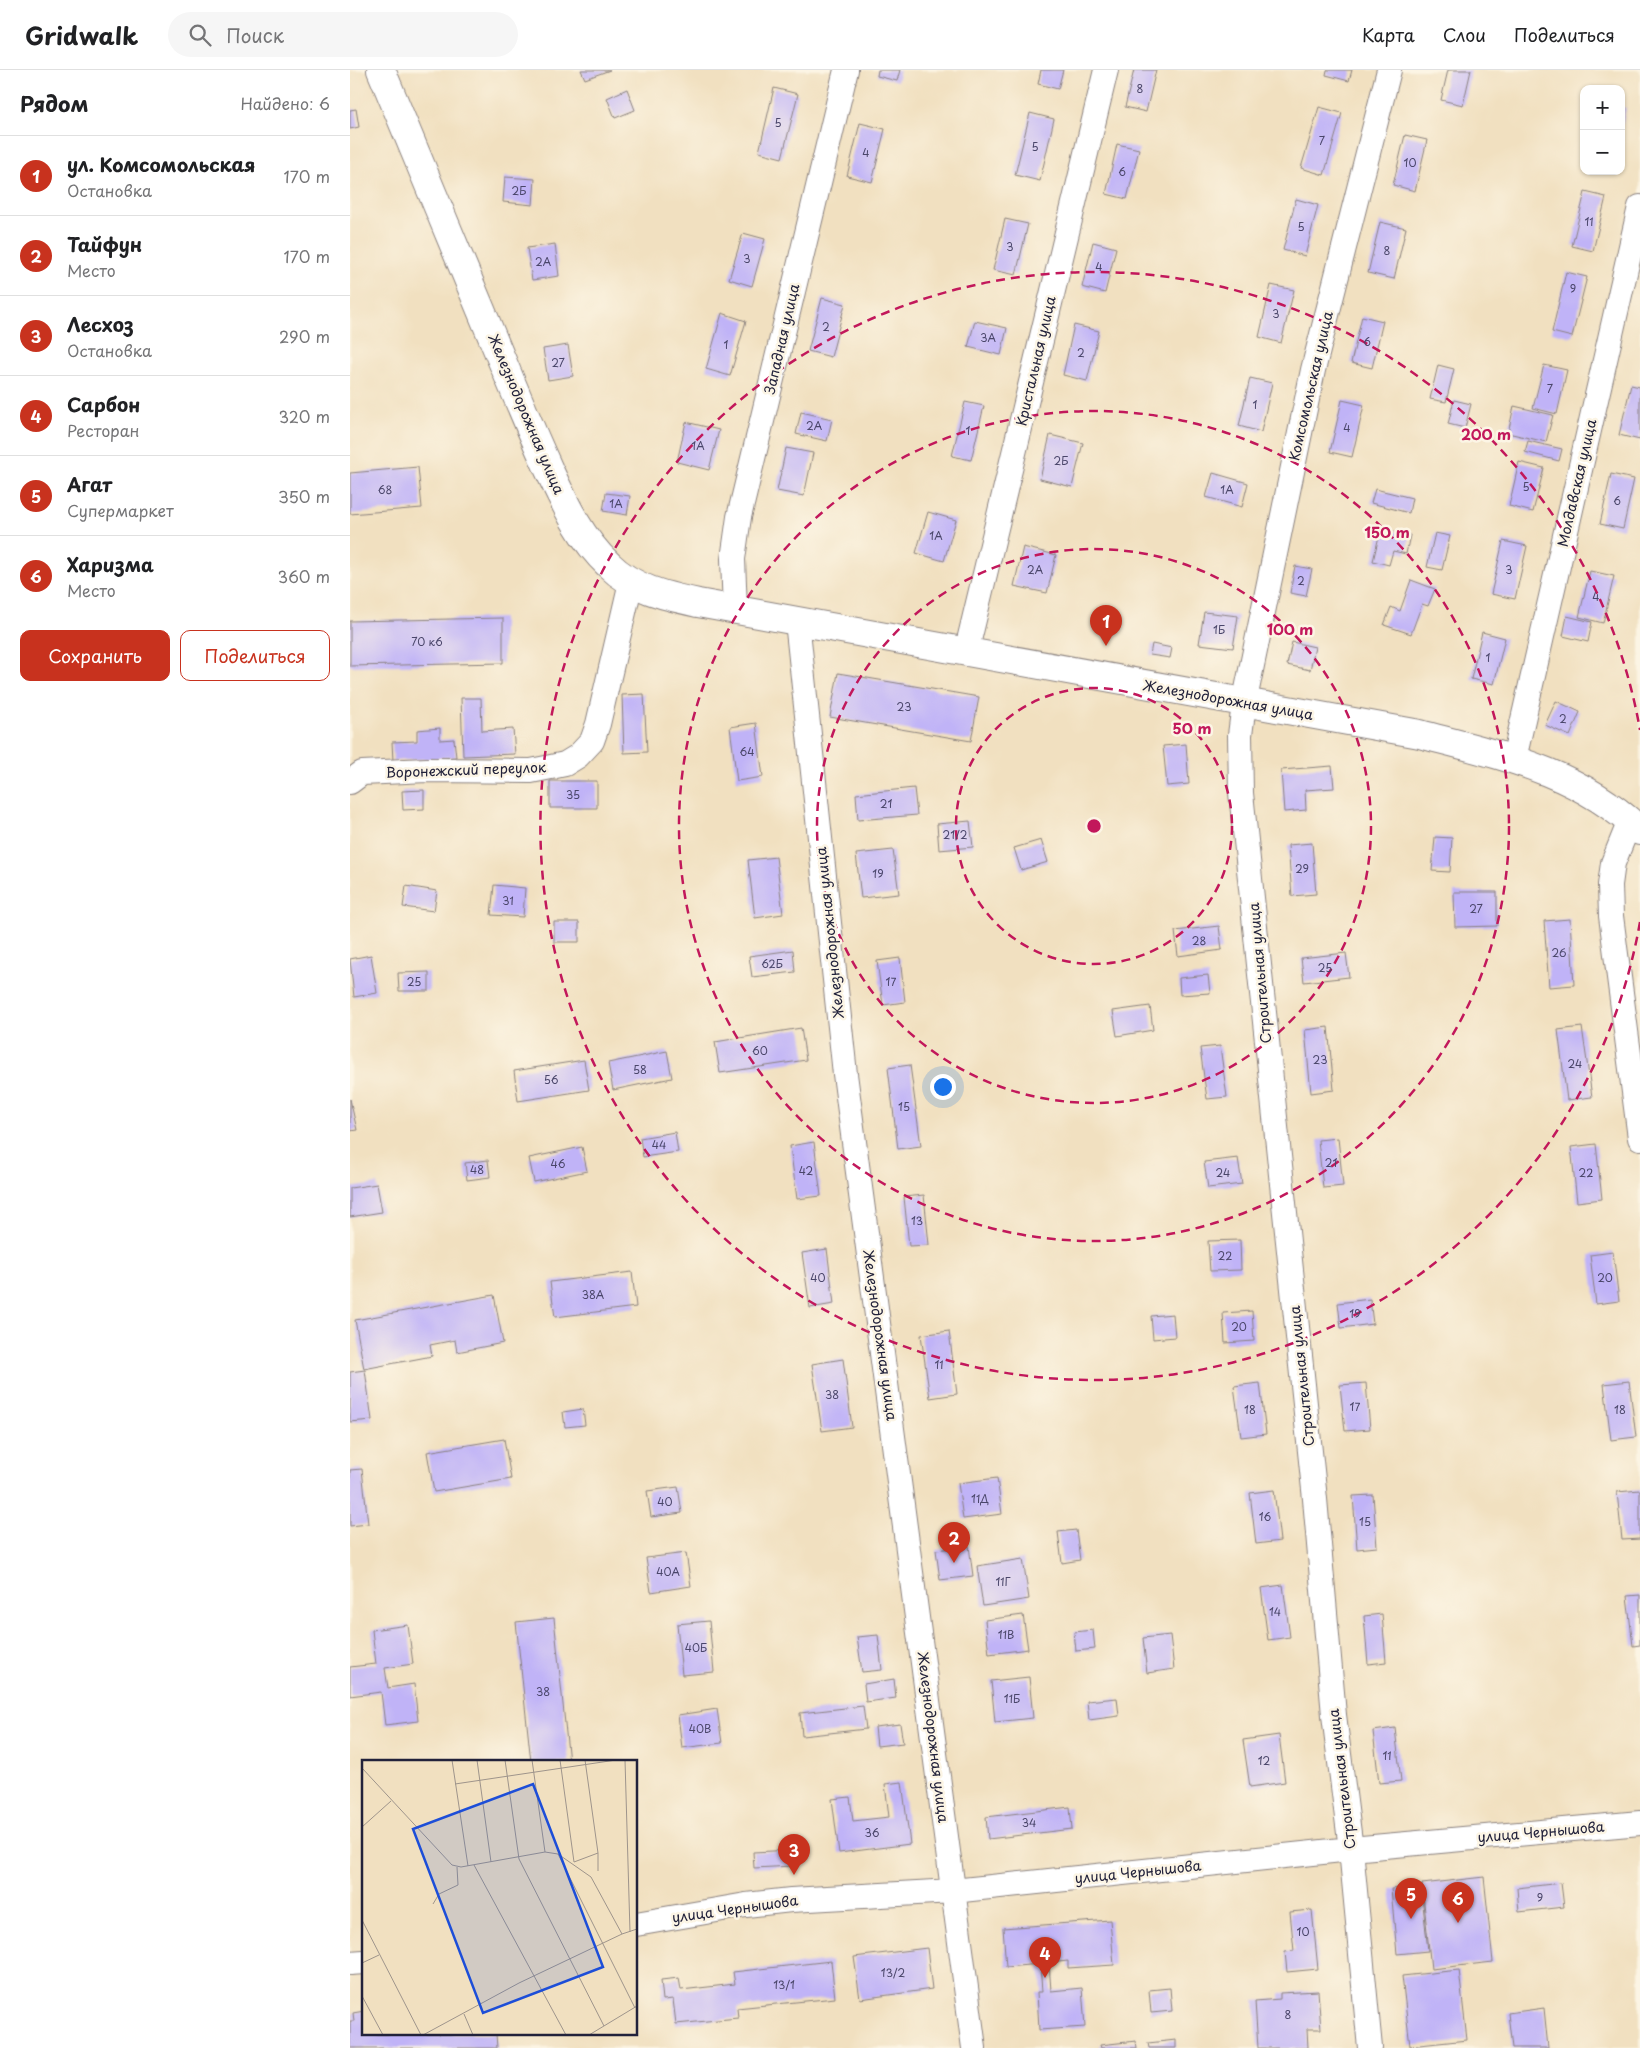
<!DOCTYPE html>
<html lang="ru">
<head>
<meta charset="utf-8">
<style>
	body { margin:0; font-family:"Playpen Sans",sans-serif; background:#f6f6f6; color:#202124 }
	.controls { position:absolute; right:15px; top:15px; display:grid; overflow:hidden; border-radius:10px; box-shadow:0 1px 4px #0004 }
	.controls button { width:45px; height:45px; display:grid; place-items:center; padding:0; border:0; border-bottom:1px solid #e0e0e0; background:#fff; color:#202124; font:25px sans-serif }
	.you { position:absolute; left:592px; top:1016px; width:18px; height:18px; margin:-12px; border:4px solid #fff; border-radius:50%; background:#1a73e8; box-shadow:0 0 0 8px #1a73e833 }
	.badge { display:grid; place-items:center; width:32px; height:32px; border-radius:50%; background:#c8321e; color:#fff; font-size:16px; font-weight:700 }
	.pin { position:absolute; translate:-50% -41px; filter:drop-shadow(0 1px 2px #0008) }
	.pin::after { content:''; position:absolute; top:26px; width:18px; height:15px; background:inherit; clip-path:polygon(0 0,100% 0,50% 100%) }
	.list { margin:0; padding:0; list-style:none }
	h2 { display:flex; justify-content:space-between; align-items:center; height:65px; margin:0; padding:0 20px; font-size:21px }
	h2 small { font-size:16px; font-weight:400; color:#757577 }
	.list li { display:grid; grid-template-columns:32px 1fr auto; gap:15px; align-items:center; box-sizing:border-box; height:80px; padding:0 20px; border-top:1px solid #e0e0e0 }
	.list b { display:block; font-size:19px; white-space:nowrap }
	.list p { margin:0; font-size:16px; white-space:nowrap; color:#757577 }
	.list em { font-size:16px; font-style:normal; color:#757577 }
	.actions { display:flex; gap:10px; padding:15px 20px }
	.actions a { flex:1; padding:11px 0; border:1px solid #c8321e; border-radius:10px; text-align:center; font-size:18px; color:#c8321e }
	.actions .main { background:#c8321e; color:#fff }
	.icon { flex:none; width:28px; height:28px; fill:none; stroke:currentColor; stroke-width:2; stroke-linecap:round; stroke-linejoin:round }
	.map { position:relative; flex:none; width:1290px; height:1978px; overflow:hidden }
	header { display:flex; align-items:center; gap:30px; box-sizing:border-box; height:70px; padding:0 25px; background:#fff; border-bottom:1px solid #e0e0e0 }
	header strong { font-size:24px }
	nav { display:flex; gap:28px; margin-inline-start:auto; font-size:18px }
	.search { width:350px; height:45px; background:#f6f6f6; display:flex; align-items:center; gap:12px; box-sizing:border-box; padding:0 18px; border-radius:28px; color:#757577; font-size:19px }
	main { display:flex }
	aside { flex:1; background:#fff }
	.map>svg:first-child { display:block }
	.building { fill:#c0b3f7 }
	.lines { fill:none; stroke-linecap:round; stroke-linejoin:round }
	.minor-casing { stroke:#8a817e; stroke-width:26 }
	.major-casing { stroke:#8a817e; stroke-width:30 }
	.minor { stroke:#fff; stroke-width:24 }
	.major { stroke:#fff; stroke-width:28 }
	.ring { fill:none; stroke:#c2185b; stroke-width:2.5; stroke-dasharray:9 6 }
	.labels { text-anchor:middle; stroke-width:5; stroke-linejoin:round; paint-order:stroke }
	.number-label { font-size:11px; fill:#4a466a }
	.street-label { font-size:14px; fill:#22223b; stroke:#fcf5e5 }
	.inset-road { fill:none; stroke:#9e948b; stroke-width:1 }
	.view { fill:#1d4ed8; fill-opacity:0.15; stroke:#1d4ed8; stroke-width:2.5 }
	.inset-edge { fill:none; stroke:#22223b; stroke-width:2.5 }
	.centre { fill:#c2185b; stroke:#fcf5e5; stroke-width:2.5 }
	.ring-label { font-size:15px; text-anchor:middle; font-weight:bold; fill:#c2185b; stroke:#fcf5e5; stroke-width:5; stroke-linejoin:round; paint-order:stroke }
</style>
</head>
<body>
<header>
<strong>Gridwalk</strong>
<div class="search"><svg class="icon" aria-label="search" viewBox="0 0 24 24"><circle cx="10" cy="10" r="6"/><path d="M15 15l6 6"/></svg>Поиск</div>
<nav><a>Карта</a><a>Слои</a><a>Поделиться</a></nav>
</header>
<main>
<aside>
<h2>Рядом<small>Найдено: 6</small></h2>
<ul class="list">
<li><span class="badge">1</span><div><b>ул. Комсомольская</b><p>Остановка</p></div><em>170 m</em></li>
<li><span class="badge">2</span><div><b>Тайфун</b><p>Место</p></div><em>170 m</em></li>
<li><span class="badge">3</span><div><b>Лесхоз</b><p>Остановка</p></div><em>290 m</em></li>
<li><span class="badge">4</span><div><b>Сарбон</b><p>Ресторан</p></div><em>320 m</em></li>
<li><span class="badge">5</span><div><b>Агат</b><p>Супермаркет</p></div><em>350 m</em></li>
<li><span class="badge">6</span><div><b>Харизма</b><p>Место</p></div><em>360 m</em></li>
</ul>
<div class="actions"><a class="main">Сохранить</a><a>Поделиться</a></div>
</aside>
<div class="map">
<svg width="1290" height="1978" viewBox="0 0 1290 1978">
	<rect width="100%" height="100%" fill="#fcf5e5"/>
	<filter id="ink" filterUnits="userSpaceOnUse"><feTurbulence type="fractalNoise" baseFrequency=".02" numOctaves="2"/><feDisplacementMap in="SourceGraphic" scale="10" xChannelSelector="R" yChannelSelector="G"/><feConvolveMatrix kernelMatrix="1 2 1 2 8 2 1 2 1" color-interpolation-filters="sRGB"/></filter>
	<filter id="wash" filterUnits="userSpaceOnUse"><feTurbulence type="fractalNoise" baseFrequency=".0096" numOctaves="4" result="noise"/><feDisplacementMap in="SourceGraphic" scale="20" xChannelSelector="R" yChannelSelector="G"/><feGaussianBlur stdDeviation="1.12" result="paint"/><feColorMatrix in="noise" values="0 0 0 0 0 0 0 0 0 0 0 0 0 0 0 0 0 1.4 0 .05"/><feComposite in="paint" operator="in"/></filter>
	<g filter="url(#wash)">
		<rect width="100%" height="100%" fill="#f1e0c0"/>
		<g id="blocks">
			<path class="building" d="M231 0H260L235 9Z
				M528 0H550L547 11 527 6Z
				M691 0H713L708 19 688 14Z
				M784 0H806L796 42 775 37Z
				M977 0H1002L999 11 976 5Z
				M1098 0H1121L1113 35 1091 30Z
				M424 18 448 24 432 88 409 82Z
				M277 19 285 40 265 48 257 28Z
				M969 37 992 43 974 105 951 98Z
				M1271 37 1276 38 1272 55 1271 54Z
				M6 39 9 57 0 59V40Z
				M680 43 704 49 690 111 665 105Z
				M510 53 535 59 522 112 497 106Z
				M1055 65 1077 70 1065 121 1043 115Z
				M767 74 789 79 777 129 756 124Z
				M155 107 185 109 183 135 153 132Z
				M1235 122 1256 127 1243 181 1222 176Z
				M946 129 968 135 955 186 933 180Z
				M655 149 678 154 666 205 643 200Z
				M1030 152 1056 158 1044 209 1018 203Z
				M393 163 415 169 402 216 379 209Z
				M743 172 766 178 755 223 732 217Z
				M205 174 209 206 182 210 177 178Z
				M1216 202 1237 207 1222 267 1202 262Z
				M921 215 944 220 931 273 909 267Z
				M472 228 495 234 481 287 458 281Z
				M372 243 396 251 380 306 356 299Z
				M1012 246 1033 251 1022 298 1001 293Z
				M625 251 657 258 651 285 618 277Z
				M724 255 749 261 737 311 713 305Z
				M218 275 223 306 198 310 193 279Z
				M1088 295 1104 299 1096 332 1080 329Z
				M1194 295 1217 300 1207 344 1183 338Z
				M900 308 922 313 911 362 889 356Z
				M1281 315 1290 317V370L1269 365Z
				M992 330 1014 335 1002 387 980 382Z
				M1104 330 1121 334 1115 358 1098 354Z
				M615 332 634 336 621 390 602 386Z
				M1164 336 1203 345 1196 372 1158 363Z
				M451 342 482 349 477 371 446 364Z
				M336 352 369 360 359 400 327 392Z
				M700 365 733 373 722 417 690 409Z
				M1178 371 1212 379 1209 391 1175 382Z
				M436 378 463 383 454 426 427 421Z
				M1169 392 1194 398 1183 442 1159 436Z
				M68 397 72 438 0 444V403Z
				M863 403 898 413 892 437 856 427Z
				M1261 404 1284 409 1273 459 1250 454Z
				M1025 419 1062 428 1059 443 1021 433Z
				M256 423 280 426 277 445 253 441Z
				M578 442 606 450 594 491 566 483Z
				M1031 458 1060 465 1056 484 1043 481 1039 495 1023 491Z
				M1085 463 1100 466 1092 500 1077 497Z
				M1153 471 1177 476 1165 529 1141 524Z
				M673 477 706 485 697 523 664 516Z
				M945 496 962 499 956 526 940 523Z
				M1240 501 1264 506 1253 553 1229 547Z
				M1061 510 1085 519 1078 536 1072 534 1061 564 1034 555 1041 537 1050 541Z
				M854 542 888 546 883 578 849 574Z
				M1217 546 1242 552 1238 572 1213 566Z
				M153 548V593L0 596V551Z
				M1132 562 1155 568 1144 614 1121 609Z
				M942 572 965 577 960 600 937 595Z
				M802 574 822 578 820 588 800 585Z
				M488 603 629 627 621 671 480 647Z
				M294 624 297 682 274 683 272 625Z
				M111 628H131L132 661 163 659 165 684 113 686Z
				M1206 631 1230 642 1220 666 1195 655Z
				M406 653 413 707 387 711 380 657Z
				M90 658V670L104 669 106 687 43 691 42 672 67 671V660Z
				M836 674 839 714 817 716 813 676Z
				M982 696 984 718 955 720 956 740 934 742 931 700Z
				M200 711H247V738H200Z
				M564 718 567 745 508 750 506 724Z
				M74 720V739L53 740 52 721Z
				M620 751 623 777 589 780 587 754Z
				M1085 767 1102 768 1100 802 1082 801Z
				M691 770 698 792 671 800 664 778Z
				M962 773 966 824 942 826 938 775Z
				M543 780 549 824 511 828 506 784Z
				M426 787 433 844 405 848 398 790Z
				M144 815 175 818 173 847 141 845Z
				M56 816 87 821 84 841 53 837Z
				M1104 822H1147V856L1105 857Z
				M1220 849 1224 915 1199 917 1194 851Z
				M204 852H229V872H204Z
				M869 856 872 880 828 886 825 861Z
				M443 880 445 902 402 907 399 886Z
				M996 883 999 907 954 912 951 888Z
				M21 885 27 923 4 927 0 889Z
				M550 888 555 932 533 935 527 891Z
				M79 902V921H49L48 903Z
				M858 905 860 923 830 925 829 908Z
				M800 936 803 960 767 966 763 941Z
				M978 957 984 1020 961 1023 955 960Z
				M1232 957 1242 1027 1217 1030 1208 960Z
				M451 958 456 990 370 1003 365 972Z
				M870 976 877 1027 857 1029 850 978Z
				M317 981 322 1008 263 1020 258 993Z
				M234 990 239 1020 168 1031 164 1001Z
				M560 995 571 1076 548 1079 538 998Z
				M0 1029 7 1060 0 1061Z
				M325 1062 328 1082 293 1087 290 1068Z
				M988 1068 993 1116 973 1118 968 1070Z
				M464 1072 471 1126 447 1129 440 1076Z
				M1246 1074 1252 1129 1227 1132 1221 1077Z
				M232 1077 237 1101 184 1112 179 1088Z
				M888 1088 892 1114 858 1118 854 1092Z
				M138 1090 140 1107 117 1110 115 1093Z
				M27 1114 32 1142 0 1147V1118Z
				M574 1125 579 1175 559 1176 554 1127Z
				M890 1170 891 1200 860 1201 858 1171Z
				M477 1179 484 1234 460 1238 452 1183Z
				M1263 1182 1269 1231 1246 1234 1240 1185Z
				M282 1202 286 1237 205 1247 200 1212Z
				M144 1225 153 1273 107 1282 105 1270 80 1275 82 1286 14 1299 5 1250Z
				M1020 1229 1023 1254 991 1258 988 1233Z
				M902 1241 904 1271 875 1273 873 1243Z
				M823 1244 825 1267 803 1269 801 1246Z
				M599 1261 607 1324 580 1328 571 1265Z
				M493 1289 502 1357 472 1361 462 1294Z
				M15 1300 22 1350 0 1352V1302Z
				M1279 1311 1286 1367 1261 1370 1254 1314Z
				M910 1313 916 1364 891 1367 884 1316Z
				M1016 1313 1020 1359 995 1361 990 1315Z
				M233 1339 235 1355 215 1357 213 1342Z
				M154 1369 161 1409 84 1422 77 1382Z
				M12 1399 18 1454 0 1456V1400Z
				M647 1408 652 1444 613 1449 608 1413Z
				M328 1417 332 1443 301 1447 297 1421Z
				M924 1420 930 1471 906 1474 900 1423Z
				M1290 1420V1469L1272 1470 1267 1422Z
				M1023 1425 1027 1477 1007 1479 1003 1426Z
				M726 1460 730 1490 712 1493 708 1462Z
				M619 1476 623 1506 590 1510 586 1480Z
				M336 1483 341 1516 301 1522 296 1488Z
				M673 1489 679 1529 633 1536 627 1496Z
				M933 1515 940 1567 918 1570 911 1518Z
				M1290 1525V1575L1283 1576 1277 1526Z
				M1032 1544 1036 1592 1018 1594 1014 1546Z
				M673 1545 678 1579 639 1584 635 1550Z
				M204 1548 219 1692H181L166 1552Z
				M359 1551 364 1602 332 1605 327 1554Z
				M58 1555 63 1594 35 1598 38 1618 64 1614 68 1651 35 1655 31 1622 0 1626V1597L26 1594 22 1560Z
				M743 1560 745 1579 726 1581 724 1562Z
				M528 1565 532 1600 512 1602 507 1567Z
				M820 1565 824 1599 797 1603 793 1568Z
				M679 1607 683 1648 645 1652 641 1611Z
				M544 1609 546 1628 516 1632 514 1614Z
				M767 1628 769 1646 739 1650 737 1631Z
				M513 1636 516 1659 452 1666 450 1643Z
				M367 1639 372 1673 332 1678 328 1645Z
				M550 1654 553 1673 527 1676 525 1657Z
				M1045 1658 1051 1711 1029 1713 1023 1661Z
				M929 1665 935 1712 900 1717 893 1670Z
				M552 1712 560 1774 489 1783 482 1729 500 1727 503 1751 539 1747 535 1714Z
				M720 1737 722 1759 638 1769 636 1747Z
				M442 1780 443 1796 404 1798 403 1782Z
				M1134 1807 1143 1892 1081 1899 1072 1814Z
				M1211 1813 1214 1837 1169 1842 1167 1818Z
				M1071 1816 1078 1881 1047 1884 1041 1819Z
				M962 1840 968 1899 937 1902 935 1882 944 1881 940 1842Z
				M760 1850 764 1895 718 1898V1891L699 1893 701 1921 732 1918 735 1957 689 1960 687 1922H692L690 1894 656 1897 653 1858Z
				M577 1878 582 1919 510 1929 504 1887Z
				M481 1891 485 1928 387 1938 388 1948 326 1954 323 1929 313 1930 311 1910 329 1908 331 1920 385 1914 383 1902Z
				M1109 1900 1117 1970 1060 1976 1052 1906Z
				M820 1918 822 1941 801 1943 799 1920Z
				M968 1921 971 1959H957L958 1978H908L905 1931 930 1929V1923Z
				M1194 1938 1198 1978H1162L1158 1943Z
				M14 1941V1964H146L147 1978H0V1951H4L3 1943Z
				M826 1970V1978H799L798 1973Z
				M786 1971 787 1978H751L750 1975Z"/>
		</g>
	</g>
	<g filter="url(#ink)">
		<use href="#blocks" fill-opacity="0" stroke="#8a817e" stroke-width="1"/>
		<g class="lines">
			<defs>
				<path id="minor" d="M385 540 383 489 389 447 496 0
					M447 551 495 1004 624 1978
					M616 583 756 0
					M1164 689 1290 137
					M0 712 12 703 77 700 181 701 201 697 215 694 228 686 242 671 248 654 281 512
					M1280 751 1263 793 1260 815 1261 846 1290 1068
					M286 1854 396 1835 441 1830 603 1821 1001 1779 1290 1753
					M0 1893 14 1892
					M1020 1978 1001 1779 984 1645 965 1429 891 723 890 665 894 634 963 300 1039 0"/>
				<path id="major" d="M31 0C72 98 112 195 153 293 168 329 183 365 199 400 215 434 231 469 259 495 283 519 316 526 348 533L1070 664C1149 685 1229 701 1290 761"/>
			</defs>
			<use href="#minor" class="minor-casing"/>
			<use href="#major" class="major-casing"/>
			<use href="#minor" class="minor"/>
			<use href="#major" class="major"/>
		</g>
	</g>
	<g class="ring">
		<circle cx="744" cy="756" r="138"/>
		<circle cx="744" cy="756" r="277"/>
		<circle cx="744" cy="756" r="415"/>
		<path d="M1290 852A554 554 0 1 1 1290 660"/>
	</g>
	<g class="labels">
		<g class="number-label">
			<text x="790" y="23">8</text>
			<text x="428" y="57">5</text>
			<text x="972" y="75">7</text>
			<text x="685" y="81">5</text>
			<text x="516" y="87">4</text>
			<text x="1060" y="97">10</text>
			<text x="772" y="106">6</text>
			<text x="169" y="125">2Б</text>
			<text x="1239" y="156">11</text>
			<text x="951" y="161">5</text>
			<text x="660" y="181">3</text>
			<text x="1037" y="185">8</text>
			<text x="397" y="193">3</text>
			<text x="193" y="196">2А</text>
			<text x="749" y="201">4</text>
			<text x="1223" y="223">9</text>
			<text x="926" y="248">3</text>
			<text x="476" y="261">2</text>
			<text x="638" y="272">3А</text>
			<text x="1017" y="276">6</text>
			<text x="376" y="279">1</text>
			<text x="731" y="287">2</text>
			<text x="208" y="297">27</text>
			<text x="1200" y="323">7</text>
			<text x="905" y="339">1</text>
			<text x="464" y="360">2А</text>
			<text x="997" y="362">4</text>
			<text x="618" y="365">1</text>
			<text x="348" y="380">1А</text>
			<text x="711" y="395">2Б</text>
			<text x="1176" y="421">5</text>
			<text x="35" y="424">68</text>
			<text x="877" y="424">1А</text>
			<text x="1267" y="435">6</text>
			<text x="266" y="438">1А</text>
			<text x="586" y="470">1А</text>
			<text x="685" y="504">2А</text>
			<text x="1159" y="504">3</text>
			<text x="951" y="515">2</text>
			<text x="1246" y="531">4</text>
			<text x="869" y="564">1Б</text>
			<text x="77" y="576">70 к6</text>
			<text x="1138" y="592">1</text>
			<text x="554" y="641">23</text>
			<text x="1213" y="653">2</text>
			<text x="397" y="686">64</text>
			<text x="223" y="729">35</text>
			<text x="536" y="738">21</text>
			<text x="605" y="769">21/2</text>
			<text x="952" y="803">29</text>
			<text x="528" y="808">19</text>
			<text x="158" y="835">31</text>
			<text x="1126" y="843">27</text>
			<text x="849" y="875">28</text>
			<text x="1209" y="887">26</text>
			<text x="422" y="898">62Б</text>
			<text x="975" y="902">25</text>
			<text x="64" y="916">25</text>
			<text x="541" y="916">17</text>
			<text x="410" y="985">60</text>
			<text x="970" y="994">23</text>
			<text x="1225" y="998">24</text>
			<text x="290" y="1004">58</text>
			<text x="201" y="1014">56</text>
			<text x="554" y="1041">15</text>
			<text x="309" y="1079">44</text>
			<text x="981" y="1097">21</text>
			<text x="208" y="1098">46</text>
			<text x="127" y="1104">48</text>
			<text x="456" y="1105">42</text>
			<text x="873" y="1107">24</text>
			<text x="1236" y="1107">22</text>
			<text x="567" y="1155">13</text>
			<text x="875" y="1190">22</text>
			<text x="468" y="1212">40</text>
			<text x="1255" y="1212">20</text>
			<text x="243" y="1229">38А</text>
			<text x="1005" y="1248">19</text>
			<text x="889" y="1261">20</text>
			<text x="589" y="1299">11</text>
			<text x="482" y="1329">38</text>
			<text x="1005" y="1341">17</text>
			<text x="900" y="1344">18</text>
			<text x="1270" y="1344">18</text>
			<text x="630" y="1433">11Д</text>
			<text x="315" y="1436">40</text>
			<text x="915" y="1451">16</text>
			<text x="1015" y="1456">15</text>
			<text x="318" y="1506">40А</text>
			<text x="653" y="1516">11Г</text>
			<text x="925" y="1546">14</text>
			<text x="656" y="1569">11В</text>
			<text x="346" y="1582">40Б</text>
			<text x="193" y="1626">38</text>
			<text x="662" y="1633">11Б</text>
			<text x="350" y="1663">40В</text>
			<text x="1037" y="1690">11</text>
			<text x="914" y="1695">12</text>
			<text x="679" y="1757">34</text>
			<text x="522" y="1767">36</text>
			<text x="1190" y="1832">9</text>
			<text x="953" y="1866">10</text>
			<text x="543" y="1907">13/2</text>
			<text x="434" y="1919">13/1</text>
			<text x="938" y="1949">8</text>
		</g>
		<g class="street-label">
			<text transform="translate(432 269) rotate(-77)" y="5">Западная улица</text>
			<text transform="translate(686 291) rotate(-77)" y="5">Кристальная улица</text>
			<text transform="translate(961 316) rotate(-77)" y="5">Комсомольская улица</text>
			<text transform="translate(176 344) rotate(67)" y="5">Железнодорожная улица</text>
			<text transform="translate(1227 413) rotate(-77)" y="5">Молдавская улица</text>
			<text transform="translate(878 630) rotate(10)" y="5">Железнодорожная улица</text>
			<text transform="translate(116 700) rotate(-2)" y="5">Воронежский переулок</text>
			<text transform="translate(480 863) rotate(-96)" y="5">Железнодорожная улица</text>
			<text transform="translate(910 903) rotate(-95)" y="5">Строительная улица</text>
			<text transform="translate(530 1265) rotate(82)" y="5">Железнодорожная улица</text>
			<text transform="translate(952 1306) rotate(-96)" y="5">Строительная улица</text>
			<text transform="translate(583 1667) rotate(83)" y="5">Железнодорожная улица</text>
			<text transform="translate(992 1709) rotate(-97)" y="5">Строительная улица</text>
			<text transform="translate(1191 1762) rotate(-5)" y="5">улица Чернышова</text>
			<text transform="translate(788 1802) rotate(-6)" y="5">улица Чернышова</text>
			<text transform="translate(385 1839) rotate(-8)" y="5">улица Чернышова</text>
		</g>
	</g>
	<g transform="translate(12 1690)">
		<rect width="275" height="275" fill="#f1e0c0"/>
		<path class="inset-road" d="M90 0 106 106M115 0 129 102M143 0 157 99 242 266M170 0 183 92M198 0 212 102M263 0 268 172M0 8 90 105 99 107 183 92 196 94 229 117 260 174 275 169M93 24 254 0M0 67 29 41M236 93V111M196 94 273 248M212 102 236 93 223 0M112 105 204 275M71 144 77 134 96 125 95 107M0 160 59 275M0 203 17 195M0 236 21 275M102 254 111 275M61 275 157 223 260 174M227 275 275 246"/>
		<path class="view" d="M171 24 241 207 121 253 51 69Z"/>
		<rect width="275" height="275" class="inset-edge"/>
	</g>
	<circle cx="744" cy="756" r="8" class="centre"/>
	<g class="ring-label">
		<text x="1136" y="370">200 m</text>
		<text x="1037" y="468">150 m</text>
		<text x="940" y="565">100 m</text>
		<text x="842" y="664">50 m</text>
	</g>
</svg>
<div class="controls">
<button>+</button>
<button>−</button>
</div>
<div class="you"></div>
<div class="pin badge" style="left:756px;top:576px">1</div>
<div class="pin badge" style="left:604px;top:1493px">2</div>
<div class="pin badge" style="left:444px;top:1805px">3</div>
<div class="pin badge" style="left:695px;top:1908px">4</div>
<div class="pin badge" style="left:1061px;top:1849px">5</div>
<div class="pin badge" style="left:1108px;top:1853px">6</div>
</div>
</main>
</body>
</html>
